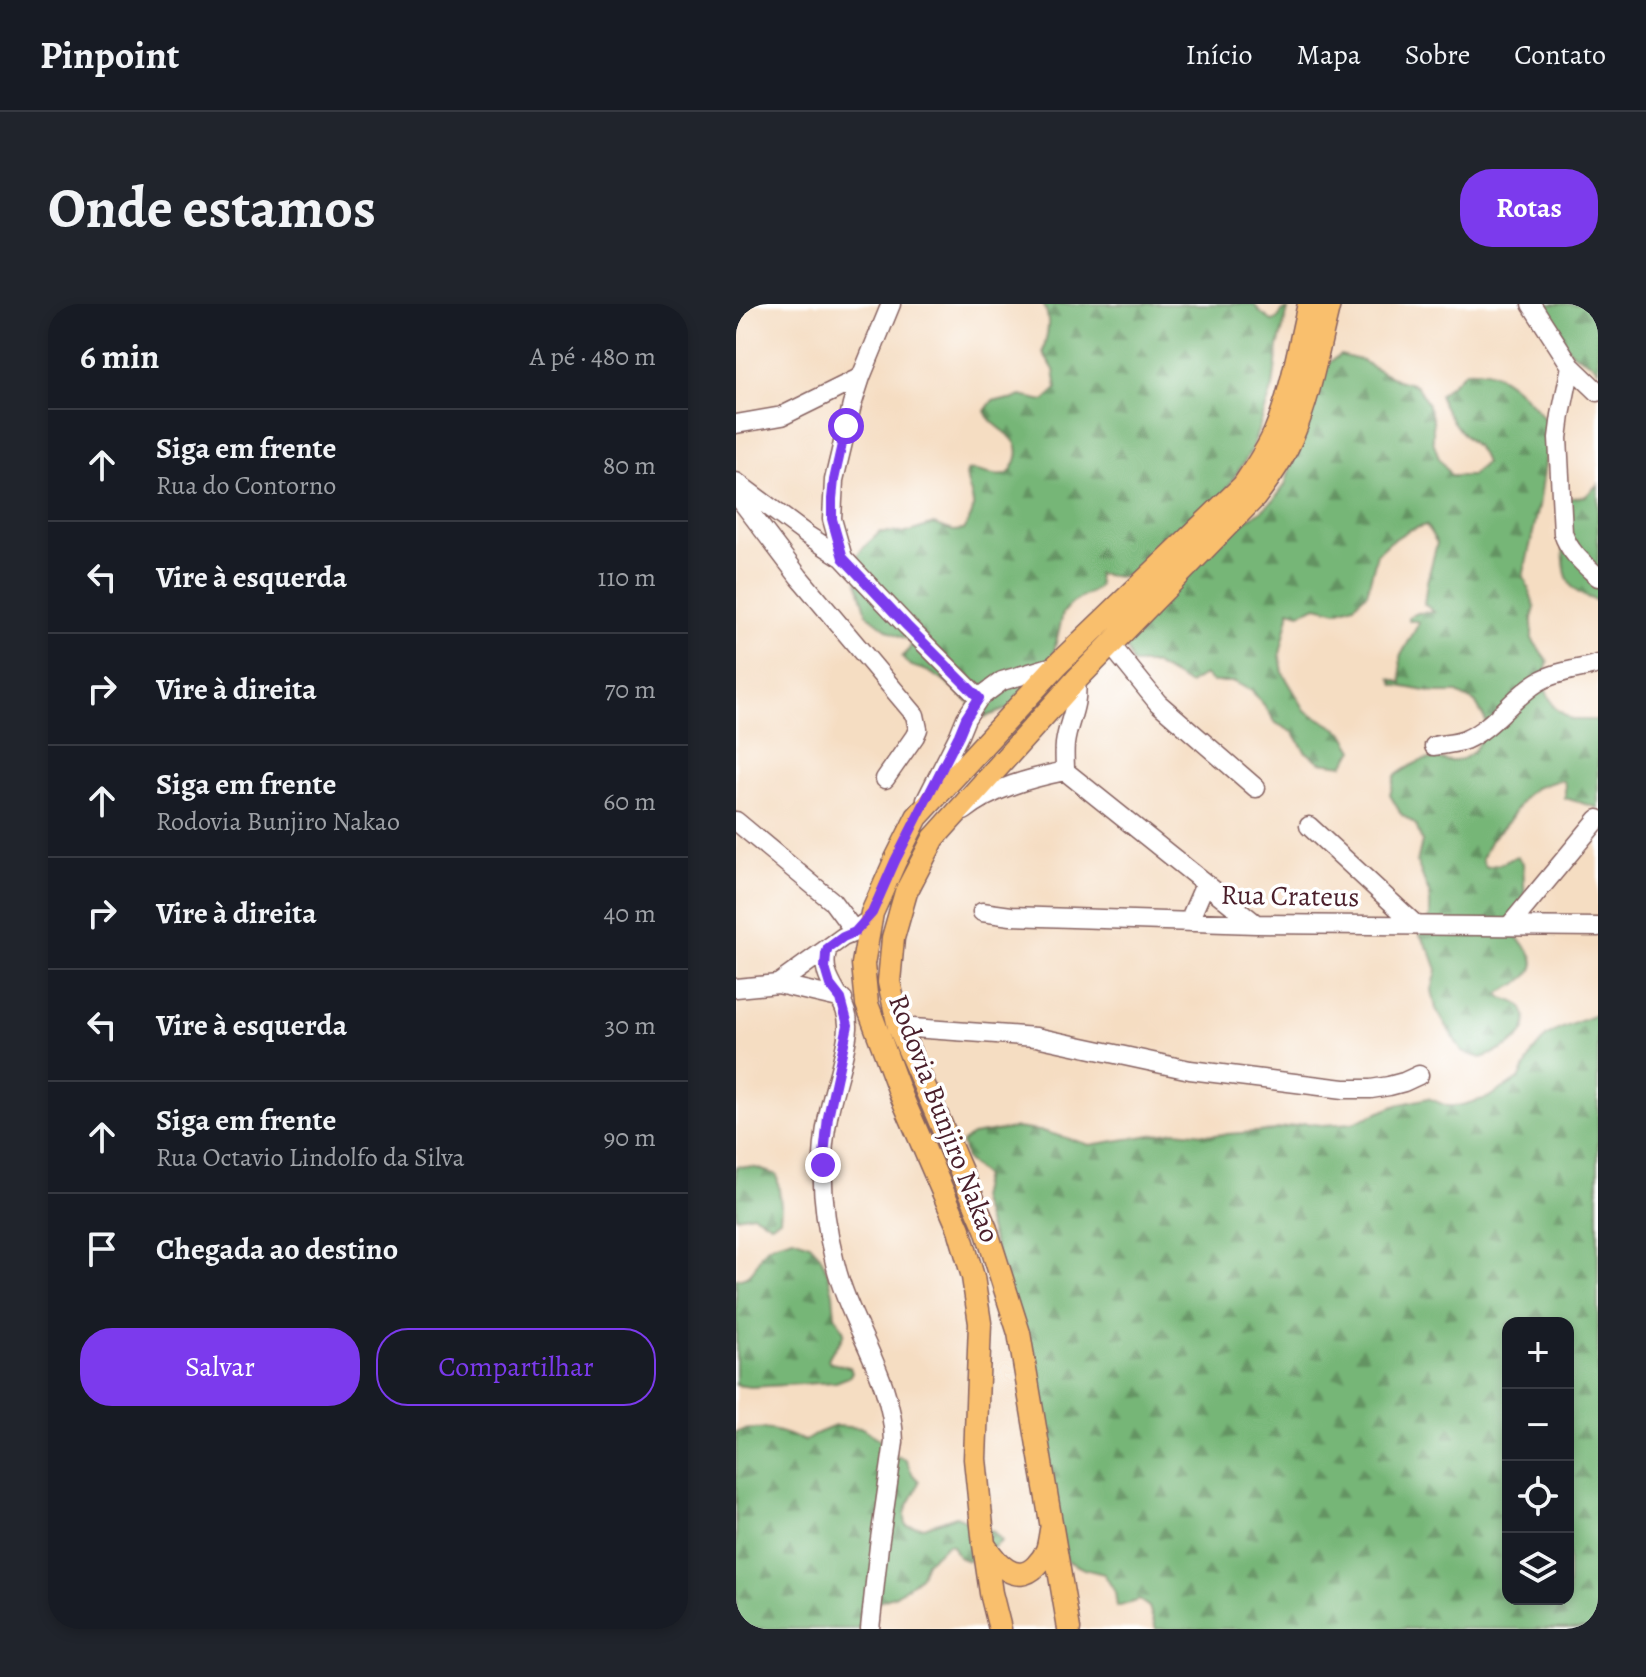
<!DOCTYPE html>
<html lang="pt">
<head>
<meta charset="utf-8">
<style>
	body { margin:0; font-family:Alegreya,serif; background:#20242c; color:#f1f3f6 }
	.controls { position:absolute; right:24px; bottom:24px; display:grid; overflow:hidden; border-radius:16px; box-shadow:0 4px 12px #0003 }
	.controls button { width:72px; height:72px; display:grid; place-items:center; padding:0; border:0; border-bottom:2px solid #363941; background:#171b24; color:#f1f3f6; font:40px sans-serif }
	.stop { position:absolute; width:24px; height:24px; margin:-18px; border:6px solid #7c3aed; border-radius:50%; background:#fff }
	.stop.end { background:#7c3aed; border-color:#fff; box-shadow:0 2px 8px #0008 }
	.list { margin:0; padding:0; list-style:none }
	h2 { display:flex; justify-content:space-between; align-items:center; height:104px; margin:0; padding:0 32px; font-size:34px }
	h2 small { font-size:26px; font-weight:400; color:#9ea1a6 }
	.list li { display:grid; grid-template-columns:52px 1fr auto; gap:24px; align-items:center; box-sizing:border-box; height:112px; padding:0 32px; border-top:2px solid #363941 }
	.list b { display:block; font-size:30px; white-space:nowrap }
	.list p { margin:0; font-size:26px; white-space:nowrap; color:#9ea1a6 }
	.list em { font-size:26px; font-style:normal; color:#9ea1a6 }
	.actions { display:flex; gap:16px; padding:24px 32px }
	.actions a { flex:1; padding:18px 0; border:2px solid #7c3aed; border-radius:32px; text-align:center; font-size:28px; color:#7c3aed }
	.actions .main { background:#7c3aed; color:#fff }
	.icon { flex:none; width:44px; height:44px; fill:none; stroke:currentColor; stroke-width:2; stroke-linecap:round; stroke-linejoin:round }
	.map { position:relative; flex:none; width:862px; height:1325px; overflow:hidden; border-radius:32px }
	header { display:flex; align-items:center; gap:48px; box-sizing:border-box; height:112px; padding:0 40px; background:#171b24; border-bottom:2px solid #363941 }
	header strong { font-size:38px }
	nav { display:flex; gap:44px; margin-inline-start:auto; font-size:28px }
	.intro { display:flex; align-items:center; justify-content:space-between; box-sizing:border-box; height:192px; padding:0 48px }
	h1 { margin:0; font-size:56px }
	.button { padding:20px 36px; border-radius:32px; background:#7c3aed; color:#fff; font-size:28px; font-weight:700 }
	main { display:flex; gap:48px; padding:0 48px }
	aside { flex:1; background:#171b24; border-radius:32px; box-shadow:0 4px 12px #0003 }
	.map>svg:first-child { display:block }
	.forest { fill:url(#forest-firs); stroke:#606a51; stroke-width:2; fill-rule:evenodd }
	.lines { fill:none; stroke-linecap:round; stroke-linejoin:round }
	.minor-casing { stroke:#866260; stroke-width:21 }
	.major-casing { stroke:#866260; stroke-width:25 }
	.minor { stroke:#fff; stroke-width:18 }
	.major { stroke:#f9bf6d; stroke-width:22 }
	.route { stroke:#7c3aed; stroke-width:10 }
	.labels { text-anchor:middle; stroke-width:7; stroke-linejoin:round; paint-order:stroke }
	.street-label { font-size:28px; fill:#4a1f2b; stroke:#fff }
</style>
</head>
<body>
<header>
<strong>Pinpoint</strong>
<nav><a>Início</a><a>Mapa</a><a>Sobre</a><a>Contato</a></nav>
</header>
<div class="intro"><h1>Onde estamos</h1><a class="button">Rotas</a></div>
<main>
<aside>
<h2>6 min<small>A pé · 480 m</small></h2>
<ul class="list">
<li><svg class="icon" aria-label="ahead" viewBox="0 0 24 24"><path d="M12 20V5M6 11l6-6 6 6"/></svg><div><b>Siga em frente</b><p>Rua do Contorno</p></div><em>80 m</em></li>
<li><svg class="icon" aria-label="left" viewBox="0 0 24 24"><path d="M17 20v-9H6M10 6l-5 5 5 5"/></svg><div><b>Vire à esquerda</b></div><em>110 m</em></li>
<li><svg class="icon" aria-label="right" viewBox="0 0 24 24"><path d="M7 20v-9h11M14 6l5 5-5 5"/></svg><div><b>Vire à direita</b></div><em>70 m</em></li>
<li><svg class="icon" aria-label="ahead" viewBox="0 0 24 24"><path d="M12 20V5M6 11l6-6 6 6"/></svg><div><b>Siga em frente</b><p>Rodovia Bunjiro Nakao</p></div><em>60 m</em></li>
<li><svg class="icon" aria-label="right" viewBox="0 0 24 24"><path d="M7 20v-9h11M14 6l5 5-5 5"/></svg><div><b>Vire à direita</b></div><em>40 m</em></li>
<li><svg class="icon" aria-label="left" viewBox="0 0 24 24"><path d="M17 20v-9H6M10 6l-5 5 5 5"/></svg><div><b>Vire à esquerda</b></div><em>30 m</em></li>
<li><svg class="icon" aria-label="ahead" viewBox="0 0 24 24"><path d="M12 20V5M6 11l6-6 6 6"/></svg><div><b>Siga em frente</b><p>Rua Octavio Lindolfo da Silva</p></div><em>90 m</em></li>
<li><svg class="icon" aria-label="arrive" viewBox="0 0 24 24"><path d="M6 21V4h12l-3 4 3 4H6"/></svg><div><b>Chegada ao destino</b></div></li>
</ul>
<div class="actions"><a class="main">Salvar</a><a>Compartilhar</a></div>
</aside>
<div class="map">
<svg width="862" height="1325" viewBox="0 0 862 1325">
	<defs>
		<pattern id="forest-firs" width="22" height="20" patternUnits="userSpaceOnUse" patternTransform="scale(2)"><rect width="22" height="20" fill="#76b677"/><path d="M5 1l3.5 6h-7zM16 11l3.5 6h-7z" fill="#639362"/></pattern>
	</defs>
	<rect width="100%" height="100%" fill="#fff"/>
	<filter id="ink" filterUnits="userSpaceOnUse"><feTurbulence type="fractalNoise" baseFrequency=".0125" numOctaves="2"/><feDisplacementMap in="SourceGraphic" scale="16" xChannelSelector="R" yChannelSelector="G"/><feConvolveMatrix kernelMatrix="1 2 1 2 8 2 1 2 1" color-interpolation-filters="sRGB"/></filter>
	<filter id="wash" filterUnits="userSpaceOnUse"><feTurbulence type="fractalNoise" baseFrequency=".006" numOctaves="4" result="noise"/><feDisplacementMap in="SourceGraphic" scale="32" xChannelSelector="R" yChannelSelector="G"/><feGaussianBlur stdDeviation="1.8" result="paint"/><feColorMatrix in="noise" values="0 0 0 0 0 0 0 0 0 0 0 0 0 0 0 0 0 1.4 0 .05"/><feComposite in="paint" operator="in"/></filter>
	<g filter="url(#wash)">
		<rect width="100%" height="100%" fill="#f5ddc2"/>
		<path class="forest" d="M307 0H518L525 9 536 17 540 16 548 6H552L542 43 537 83 515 147 482 199 466 216 400 268 384 273 361 270 363 281 360 285 335 300 327 309 311 377 291 398 249 413C232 397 214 379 193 368 183 363 172 364 166 353L174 344 175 337 153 327 131 310 118 265C118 248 133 239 144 228L170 229 198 220 217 227 228 226C232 218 238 210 237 200 236 188 230 181 230 167 243 164 255 174 268 171 274 170 274 168 277 163 295 131 256 128 249 107L257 96H275L285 92 308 97 321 85 318 66 307 48C311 32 316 15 307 0Z
			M796 0H862V65L856 59 836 49Z
			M604 51 624 56 661 76 680 81 691 99 697 116V137L703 154 715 172H735L749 159C741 138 737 143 724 127 715 116 708 106 703 91L730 67C736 67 745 66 750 67 773 72 803 105 814 124L803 202 787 273 790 277 799 304 796 314V335L812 358 806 378 818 403 836 416H862V504L829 494V482L827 477 823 476 799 484 789 492 772 518 755 535 746 555 750 563 765 560 781 552 787 559 789 599 780 632C784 638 789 641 793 647 810 668 778 682 763 689L766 694C778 697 787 699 790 713 794 736 763 748 745 754L726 748 700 705 696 686 701 666 695 649 684 631 694 612V592L681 558 686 538 680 521 665 510 654 491 659 472C669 465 682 456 694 455 701 454 708 457 714 457 739 457 745 437 750 417L739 398 721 389H700L658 381 655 375 666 379 664 353 683 319 681 317H673V313L681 309 698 308 688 300 691 278 701 239 690 221 673 226 654 238 641 250 631 289 618 301 601 307 581 302 564 309 553 306V311L544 350 547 369 569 406 607 428 618 446 607 461 584 458 569 447 558 429 540 419 528 401 516 387 498 378H477L468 371 453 380 417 360H396L390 343 395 324 470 241 524 208 538 196 549 181 586 63Z
			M862 180V297C852 294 840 290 834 280 823 264 829 216 829 195L850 192Z
			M862 710V1325H420L413 1303 403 1296 381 1303 379 1288 368 1270 348 1265 330 1256 294 1058 300 1048 289 1034 243 894 248 872 230 856 226 839 236 831 280 824 310 828 354 841 440 827 477 831 534 827 568 819 586 821 617 819 661 801 692 794 711 802H722L751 794 783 775 797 748 811 732 822 726ZM772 1019H832V1295H772Z
			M0 862 20 864 41 871 45 901 44 915 35 920 17 910 0 913Z
			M57 934 74 940 84 951 92 969 97 990 99 1011 108 1028C106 1040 96 1042 92 1056L95 1059 114 1063 116 1068 113 1073 100 1078 15 1083 0 1081V975C25 971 16 956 32 943 38 938 49 937 57 934Z
			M99 1122 126 1124 142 1134 156 1151 169 1155 177 1171 183 1177C180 1194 163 1205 171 1222L188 1223 220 1212 258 1228 266 1237 245 1252 232 1257 222 1253 216 1241 212 1240 190 1258 185 1271 179 1277 160 1291 140 1298 125 1325H0V1128C26 1120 45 1128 69 1137L82 1129Z"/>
	</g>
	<g filter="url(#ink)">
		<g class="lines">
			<defs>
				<path id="minor" d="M795 0 835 62 862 88
					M835 62 825 111 822 134 827 229C833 248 848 260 862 273
					M0 120 46 112 125 73
					M0 178 71 231 107 254 171 322 243 394
					M0 190 63 273 179 411 182 425 179 432 149 475
					M107 254 96 215 98 176 116 101 125 73 155 0
					M375 341 422 399 520 484
					M698 442C709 440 719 440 729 436 757 424 776 394 802 378 820 367 843 366 862 360
					M329 467 520 620
					M329 467C329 458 328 449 329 440 332 416 343 404 340 376
					M190 496 223 431 230 414 243 394 266 377 321 361
					M228 507C256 484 295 474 329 467
					M0 517 96 597 119 628
					M573 522 680 621
					M246 608 275 612 520 620 862 623
					M453 617 469 580
					M774 621 862 515
					M92 644C80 678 114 693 112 724 110 753 97 784 92 813 82 861 87 912 99 959 114 1022 157 1073 158 1138L143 1242 134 1325
					M42 680 107 633 119 628 127 620
					M0 684 42 680 107 695
					M163 723 300 733 454 766 608 785H635L653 782 668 778 683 771"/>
				<path id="major" d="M249 1242C260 1259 280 1282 300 1262 304 1258 309 1251 311 1246 313 1240 314 1232 315 1226
					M264 1325 255 1289 248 1241 239 1155 244 1019 237 973 223 925 165 791 131 700 127 660 136 609 159 557 181 513 321 361 507 182C519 164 531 147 539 128 556 88 563 42 573 0
					M333 1325 283 1029 250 925 163 723 153 678 157 634 170 588 198 534 340 376 519 193C534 173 549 152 558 128 575 88 582 42 593 0"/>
			</defs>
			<use href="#minor" class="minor-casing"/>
			<use href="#major" class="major-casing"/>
			<use href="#minor" class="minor"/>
			<use href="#major" class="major"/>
		</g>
	</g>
	<g class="lines" filter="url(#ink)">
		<path class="route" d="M87 861 92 813 112 721 105 695 94 681 91 671 89 664 90 650 92 644 107 633 119 628 136 609 159 557 223 431 230 414 243 394 171 322 107 254 96 215V195L98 176 110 122"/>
	</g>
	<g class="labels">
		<g class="street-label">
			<text transform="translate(554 591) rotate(1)" y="10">Rua Crateus</text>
			<text transform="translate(209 814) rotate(69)" y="10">Rodovia Bunjiro Nakao</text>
		</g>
	</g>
</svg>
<div class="controls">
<button>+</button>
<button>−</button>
<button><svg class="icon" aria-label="locate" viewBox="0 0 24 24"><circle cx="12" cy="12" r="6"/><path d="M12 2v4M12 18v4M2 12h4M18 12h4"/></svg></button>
<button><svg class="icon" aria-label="layers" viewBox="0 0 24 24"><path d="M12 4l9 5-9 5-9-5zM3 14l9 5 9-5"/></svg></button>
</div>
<div class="stop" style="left:110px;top:122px"></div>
<div class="stop end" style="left:87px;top:861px"></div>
</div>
</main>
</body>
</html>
